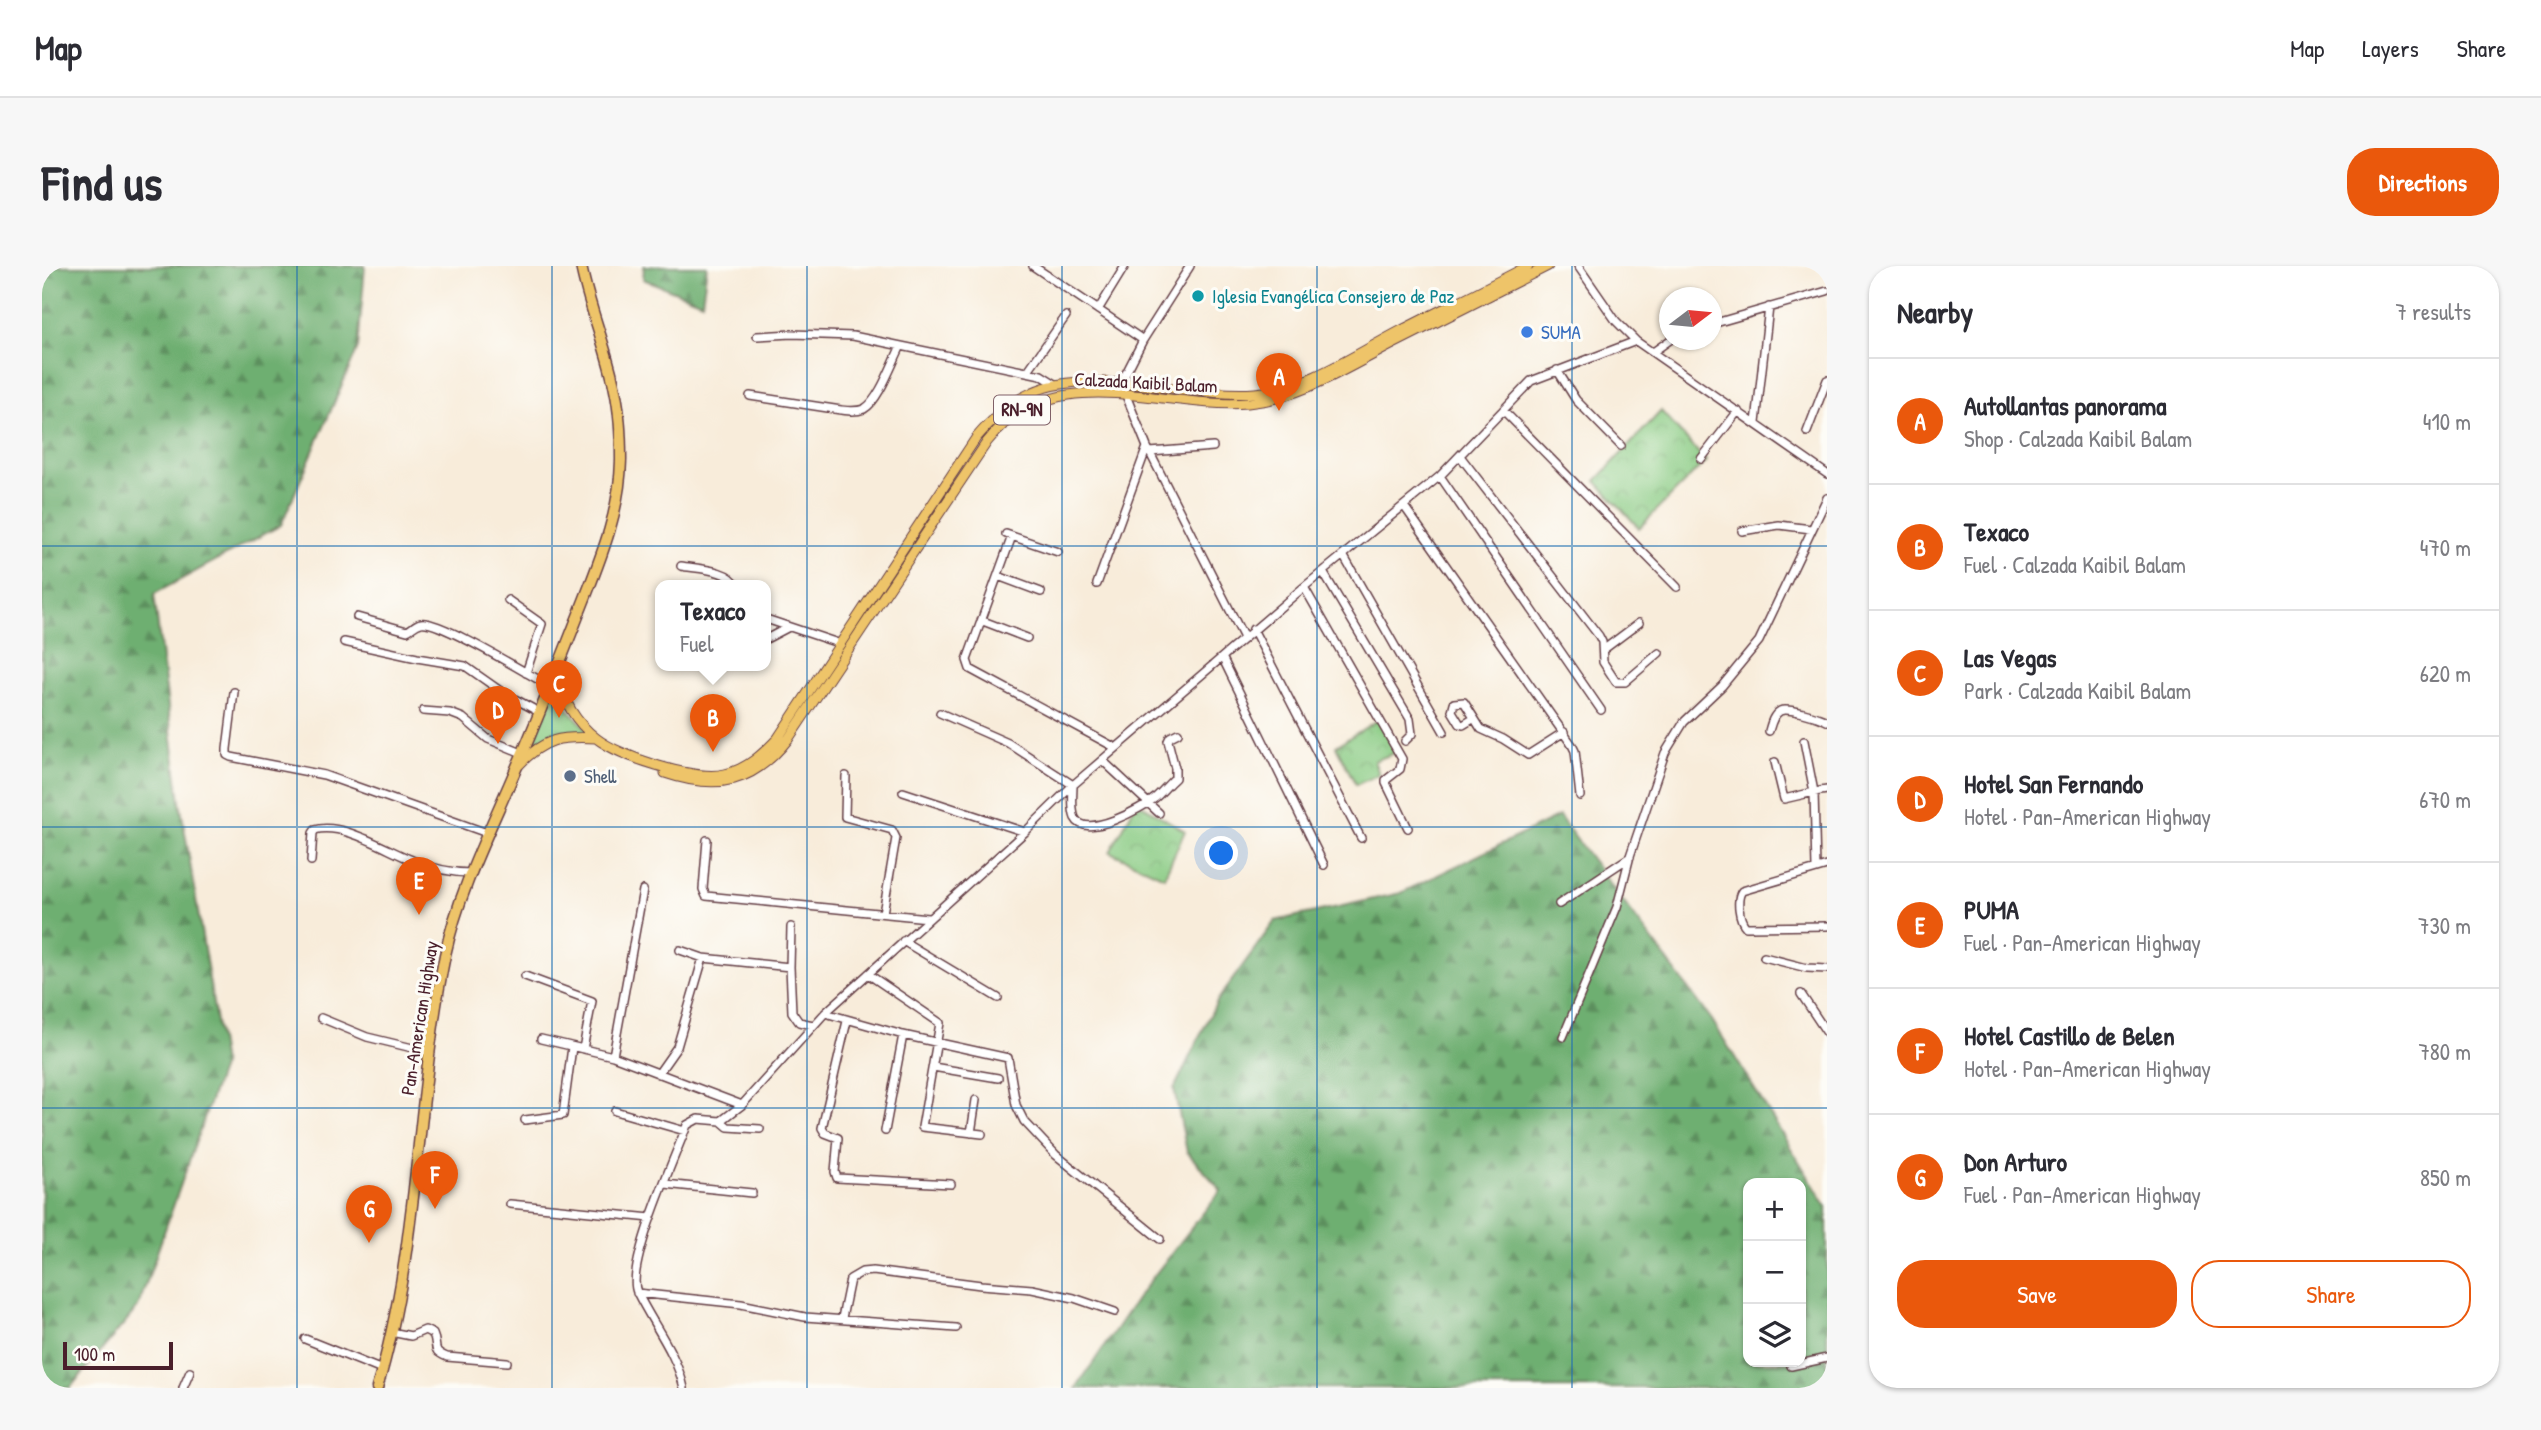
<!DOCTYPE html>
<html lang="en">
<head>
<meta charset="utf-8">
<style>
	body { margin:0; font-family:"Patrick Hand",sans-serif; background:#f7f7f7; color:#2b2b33 }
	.controls { position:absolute; right:21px; bottom:21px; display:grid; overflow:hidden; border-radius:14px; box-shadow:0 2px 5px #0004 }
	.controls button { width:63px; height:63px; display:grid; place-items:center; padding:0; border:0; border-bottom:2px solid #e1e1e2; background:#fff; color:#2b2b33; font:35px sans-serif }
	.compass { position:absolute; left:1617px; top:21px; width:63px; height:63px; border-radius:50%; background:#fff; box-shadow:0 2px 5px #0004; rotate:74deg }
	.scale { position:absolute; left:21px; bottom:18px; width:110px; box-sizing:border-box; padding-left:7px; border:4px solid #4a1f2b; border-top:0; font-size:19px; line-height:24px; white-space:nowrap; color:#4a1f2b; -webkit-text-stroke:5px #fdfcf7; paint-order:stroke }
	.you { position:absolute; left:1180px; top:588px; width:24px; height:24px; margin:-18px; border:5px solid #fff; border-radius:50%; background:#1a73e8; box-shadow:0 0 0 10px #1a73e833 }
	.badge { display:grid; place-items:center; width:46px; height:46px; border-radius:50%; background:#ea580c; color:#fff; font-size:23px; font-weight:700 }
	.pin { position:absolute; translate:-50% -58px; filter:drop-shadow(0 2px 4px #0008) }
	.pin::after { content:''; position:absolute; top:37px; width:24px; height:21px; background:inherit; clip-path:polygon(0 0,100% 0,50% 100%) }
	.popup { position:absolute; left:613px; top:314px; width:116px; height:91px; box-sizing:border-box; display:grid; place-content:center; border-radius:14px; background:#fff; filter:drop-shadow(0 2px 5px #0005); font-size:23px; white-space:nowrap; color:#7c7c81 }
	.popup b { font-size:26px; color:#2b2b33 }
	.popup::after { content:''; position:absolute; left:50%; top:100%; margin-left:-14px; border:14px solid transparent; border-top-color:#fff }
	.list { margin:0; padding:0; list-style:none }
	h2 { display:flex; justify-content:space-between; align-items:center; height:91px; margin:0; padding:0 28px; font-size:30px }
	h2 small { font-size:23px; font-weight:400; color:#7c7c81 }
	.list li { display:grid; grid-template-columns:46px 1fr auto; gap:21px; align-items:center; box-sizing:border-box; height:126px; padding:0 28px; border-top:2px solid #e1e1e2 }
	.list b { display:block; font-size:26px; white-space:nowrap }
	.list p { margin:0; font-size:23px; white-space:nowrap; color:#7c7c81 }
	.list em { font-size:23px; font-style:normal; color:#7c7c81 }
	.actions { display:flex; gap:14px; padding:21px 28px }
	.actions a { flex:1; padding:16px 0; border:2px solid #ea580c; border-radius:28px; text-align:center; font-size:24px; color:#ea580c }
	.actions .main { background:#ea580c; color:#fff }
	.icon { flex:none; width:38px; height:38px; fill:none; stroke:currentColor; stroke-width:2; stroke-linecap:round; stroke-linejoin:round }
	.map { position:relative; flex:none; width:1785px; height:1122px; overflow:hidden; border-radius:28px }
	header { display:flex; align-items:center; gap:42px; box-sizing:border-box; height:98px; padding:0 35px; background:#fff; border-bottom:2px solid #e1e1e2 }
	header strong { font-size:33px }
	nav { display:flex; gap:38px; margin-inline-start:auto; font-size:24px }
	.intro { display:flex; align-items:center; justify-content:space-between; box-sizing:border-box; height:168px; padding:0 42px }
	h1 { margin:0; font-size:49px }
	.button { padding:18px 32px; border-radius:28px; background:#ea580c; color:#fff; font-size:24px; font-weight:700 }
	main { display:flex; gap:42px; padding:0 42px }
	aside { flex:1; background:#fff; border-radius:28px; box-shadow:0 2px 5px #0004 }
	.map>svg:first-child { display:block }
	.forest { fill:url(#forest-firs); stroke:#5c674e; stroke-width:2; fill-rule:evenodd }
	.park { fill:url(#park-crowns); stroke:#6a7557; stroke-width:2 }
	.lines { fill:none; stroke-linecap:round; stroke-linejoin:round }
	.minor-casing { stroke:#643e45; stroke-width:10 }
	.major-casing { stroke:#643e45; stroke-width:11 }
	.highway-casing { stroke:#643e45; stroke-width:13 }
	.minor { stroke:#fff; stroke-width:7 }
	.major { stroke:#eec469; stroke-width:9 }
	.highway { stroke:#eec469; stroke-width:10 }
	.grid { fill:none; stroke:#1f6fb2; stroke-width:2; stroke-opacity:0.55 }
	.culture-dot { fill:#0f9aa8; stroke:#fdfcf7; stroke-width:2.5 }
	.shop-dot { fill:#3f7fe0; stroke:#fdfcf7; stroke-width:2.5 }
	.service-dot { fill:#5c6f8a; stroke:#fdfcf7; stroke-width:2.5 }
	.labels { text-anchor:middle; stroke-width:6; stroke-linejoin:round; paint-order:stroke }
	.shield { fill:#fdfcf7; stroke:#806168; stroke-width:2 }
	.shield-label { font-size:18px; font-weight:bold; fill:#4a1f2b }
	.culture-label { font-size:19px; fill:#0d838f; stroke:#fdfcf7; text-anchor:start }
	.shop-label { font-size:19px; fill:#366cbe; stroke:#fdfcf7; text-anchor:start }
	.street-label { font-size:19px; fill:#4a1f2b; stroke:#fdfcf7 }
	.service-label { font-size:19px; fill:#4e5e75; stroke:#fdfcf7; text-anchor:start }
</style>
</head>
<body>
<header>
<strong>Map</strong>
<nav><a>Map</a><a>Layers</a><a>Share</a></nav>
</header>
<div class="intro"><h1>Find us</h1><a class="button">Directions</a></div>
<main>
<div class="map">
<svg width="1785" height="1122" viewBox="0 0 1785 1122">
	<defs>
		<pattern id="forest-firs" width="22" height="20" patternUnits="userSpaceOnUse" patternTransform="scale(1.75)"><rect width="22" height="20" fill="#6eaf71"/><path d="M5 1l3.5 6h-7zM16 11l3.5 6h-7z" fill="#5c8e5d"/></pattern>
		<pattern id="park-crowns" width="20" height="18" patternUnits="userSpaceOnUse" patternTransform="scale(1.75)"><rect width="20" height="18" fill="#89cb83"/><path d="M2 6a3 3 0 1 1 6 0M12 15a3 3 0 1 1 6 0" fill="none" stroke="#78ae71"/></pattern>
	</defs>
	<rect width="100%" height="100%" fill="#fdfcf7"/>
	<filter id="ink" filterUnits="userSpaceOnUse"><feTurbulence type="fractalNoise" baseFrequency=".0143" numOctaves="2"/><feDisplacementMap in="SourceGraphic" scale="14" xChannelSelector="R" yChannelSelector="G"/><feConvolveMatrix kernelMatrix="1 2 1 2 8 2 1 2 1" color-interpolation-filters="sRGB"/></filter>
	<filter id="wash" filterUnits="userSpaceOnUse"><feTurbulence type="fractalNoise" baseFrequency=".00686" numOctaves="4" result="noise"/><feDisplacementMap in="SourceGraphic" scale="28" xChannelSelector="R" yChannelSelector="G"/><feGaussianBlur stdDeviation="1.57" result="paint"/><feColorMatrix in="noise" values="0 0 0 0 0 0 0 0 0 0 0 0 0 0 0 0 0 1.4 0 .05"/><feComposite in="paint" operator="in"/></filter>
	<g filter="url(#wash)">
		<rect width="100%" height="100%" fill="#f8ecda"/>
		<path class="forest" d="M0 0H323L316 82 239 259 112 328 138 536 181 798 96 1041 28 1122H0Z
			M602 0H665L660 36 601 13Z
			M1517 550 1670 754 1785 941V1122H1034L1097 1029 1179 924 1145 886 1132 823 1175 735 1233 655 1359 627ZM1706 917H1759V1096H1706Z"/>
		<path class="park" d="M1619 145 1664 195 1597 262 1554 215Z
			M514 414 526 443 551 470 525 469 486 487Z
			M1337 453 1355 486 1332 495 1337 508 1314 519 1294 480Z
			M1095 536 1143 565 1122 611 1068 586Z"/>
	</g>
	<g filter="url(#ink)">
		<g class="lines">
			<defs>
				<path id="minor" d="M991 0 1101 74
					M1148 0 1101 74 1079 117 1105 181 1202 372
					M1536 0 1574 55 1594 75 1785 208
					M1056 44 1083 0
					M1670 58 1785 25
					M715 70 750 68 811 70 999 109 1015 119
					M1611 86 1628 74
					M1515 104 1534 134 1579 180
					M985 106 1024 50
					M708 130 799 144C807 145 814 146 822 143 837 135 851 95 859 80
					M1461 144 1635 321
					M1714 157 1727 41
					M1765 166 1785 114
					M1108 186 1171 181
					M1418 190 1557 370 1560 376 1561 396 1574 416H1583L1617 387
					M1659 193 1696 145
					M1398 210 1559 444
					M1362 240 1530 479 1533 485 1538 530
					M1700 265 1737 259 1769 263
					M964 268 1016 286
					M970 270 925 394 928 403 1074 482
					M1301 289 1402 466
					M639 300C656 303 688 303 695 320
					M1281 306 1368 453 1370 468 1363 475
					M956 310 999 326
					M1055 318 1105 181
					M1262 321 1360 493 1358 503 1344 514V517L1366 562
					M466 334 500 358 484 407
					M315 351 365 365C370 363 373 358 379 357 396 353 487 409 508 420
					M724 353 799 378
					M941 355 985 372
					M1211 363 1319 572
					M724 373 747 361
					M302 376 375 392 423 400 460 426 497 446
					M1561 384 1597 357
					M1181 393 1282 599
					M192 426 185 483V489L189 491 282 509 445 567
					M381 445 408 447 421 452 446 473 480 487
					M898 447 966 477 1031 519C1031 528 1029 543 1033 552 1044 574 1100 542 1113 532 1120 526 1126 518 1133 512V502L1126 475 1128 471 1136 467
					M1431 453 1421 459 1418 458 1410 445 1412 437 1422 436 1439 463 1461 473 1486 489 1522 466
					M1727 465C1729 458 1731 449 1738 445 1746 441 1777 451 1785 455
					M1060 494 1117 547
					M1733 496 1742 533 1772 526 1762 475
					M804 510 803 551 850 564 854 572 841 647
					M861 526 983 566
					M665 574 661 623 664 630 886 652
					M269 595 271 567 273 564C301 556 344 584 370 594 389 602 408 607 429 607
					M1785 600 1700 625C1694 633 1697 654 1704 661L1785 660
					M1774 603 1772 526 1785 524
					M1517 638 1588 591
					M861 675 956 732
					M638 684 661 692 748 701 750 746 757 756 771 759
					M1722 691 1765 702 1785 703
					M748 701 749 661
					M826 708 898 757 880 861 940 868
					M483 710 550 735 541 783
					M1759 728 1785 767
					M783 747 861 769 966 792 974 839 982 855 1014 889 1118 973
					M279 752 325 771 387 786
					M805 755 780 862 783 867 796 872 793 906 795 912 909 918
					M1521 771 1575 641 1588 590 1623 487 1642 456 1680 420 1717 375 1785 232
					M499 773 571 790 700 839
					M571 790 601 624
					M891 801 956 812
					M616 808 635 781 661 692
					M573 845 643 865
					M483 854 521 849 530 781
					M679 855 686 861 718 863
					M843 865 861 769
					M929 867 934 834
					M623 918 710 927
					M468 938 609 952
					M595 1027 699 1038 763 1051 914 1062
					M800 1052 808 1013 820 1006 831 1005 939 1019 990 1023 1032 1032 1073 1046
					M349 1066 369 1070 383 1064 391 1068C397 1081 388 1084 405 1091L465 1096
					M263 1073 340 1104
					M1749 1100 1785 1092
					M141 1122 148 1106
					M642 1122C634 1086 611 1059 595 1026 583 1001 634 889 645 859L656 853 679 855 700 839 783 747 983 566 1031 519 1262 321 1398 210 1489 115 1594 75"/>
				<path id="major" d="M519 397C520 413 520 429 529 444 535 454 545 465 554 472 578 491 653 515 683 508 705 503 721 488 736 472L934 172C950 153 968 136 991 126 1047 100 1149 132 1213 127 1264 123 1314 88 1358 65 1401 43 1444 22 1486 0
					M477 499C502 472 519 470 554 472
					M623 507C676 525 712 517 747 472L945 176C1011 91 1118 144 1206 137 1260 132 1306 101 1353 77 1404 51 1455 26 1506 0"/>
				<path id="highway" d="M335 1122C377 983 374 831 403 689 416 629 443 574 467 519 492 462 515 404 538 345 557 296 578 248 579 194 579 171 578 147 573 124 565 82 547 42 539 0"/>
			</defs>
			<use href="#minor" class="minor-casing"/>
			<use href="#major" class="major-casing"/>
			<use href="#highway" class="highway-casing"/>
			<use href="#minor" class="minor"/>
			<use href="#major" class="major"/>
			<use href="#highway" class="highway"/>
		</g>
	</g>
	<path class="grid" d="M255 0V1122M510 0V1122M765 0V1122M1020 0V1122M1275 0V1122M1530 0V1122M0 280H1785M0 561H1785M0 842H1785"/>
	<circle class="culture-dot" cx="1156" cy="30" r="7"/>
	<circle class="shop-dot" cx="1485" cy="66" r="7"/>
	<circle class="service-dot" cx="528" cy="510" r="7"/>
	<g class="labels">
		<rect class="shield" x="952" y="129.5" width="56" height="29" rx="5"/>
		<g class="shield-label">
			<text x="980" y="150">RN-9N</text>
		</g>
		<g class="culture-label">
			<text x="1170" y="37">Iglesia Evangélica Consejero de Paz</text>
		</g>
		<g class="shop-label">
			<text x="1499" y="73">SUMA</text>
		</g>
		<g class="street-label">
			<text transform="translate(1104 116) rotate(3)" y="7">Calzada Kaibil Balam</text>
			<text transform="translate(377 752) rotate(-81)" y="7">Pan-American Highway</text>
		</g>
		<g class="service-label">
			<text x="542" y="517">Shell</text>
		</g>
	</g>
</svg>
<div class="controls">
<button>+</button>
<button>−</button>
<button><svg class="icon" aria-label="layers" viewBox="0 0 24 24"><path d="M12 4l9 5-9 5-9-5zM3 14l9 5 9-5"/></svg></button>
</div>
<svg class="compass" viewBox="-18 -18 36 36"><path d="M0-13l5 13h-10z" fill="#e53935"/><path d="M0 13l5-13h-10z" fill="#7c7c81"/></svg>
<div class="scale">100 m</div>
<div class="you"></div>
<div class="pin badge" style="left:1237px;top:145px">A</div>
<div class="pin badge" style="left:671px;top:486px">B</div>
<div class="popup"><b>Texaco</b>Fuel</div>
<div class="pin badge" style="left:517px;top:452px">C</div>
<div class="pin badge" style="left:456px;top:478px">D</div>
<div class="pin badge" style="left:377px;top:649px">E</div>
<div class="pin badge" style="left:393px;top:943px">F</div>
<div class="pin badge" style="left:327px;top:977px">G</div>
</div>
<aside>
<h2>Nearby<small>7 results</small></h2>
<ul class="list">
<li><span class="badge">A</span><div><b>Autollantas panorama</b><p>Shop · Calzada Kaibil Balam</p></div><em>410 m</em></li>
<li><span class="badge">B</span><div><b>Texaco</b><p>Fuel · Calzada Kaibil Balam</p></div><em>470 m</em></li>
<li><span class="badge">C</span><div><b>Las Vegas</b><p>Park · Calzada Kaibil Balam</p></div><em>620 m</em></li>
<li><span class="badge">D</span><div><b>Hotel San Fernando</b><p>Hotel · Pan-American Highway</p></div><em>670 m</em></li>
<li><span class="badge">E</span><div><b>PUMA</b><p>Fuel · Pan-American Highway</p></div><em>730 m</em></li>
<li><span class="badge">F</span><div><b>Hotel Castillo de Belen</b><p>Hotel · Pan-American Highway</p></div><em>780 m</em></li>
<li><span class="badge">G</span><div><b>Don Arturo</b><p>Fuel · Pan-American Highway</p></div><em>850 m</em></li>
</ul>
<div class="actions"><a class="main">Save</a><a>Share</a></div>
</aside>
</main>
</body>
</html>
